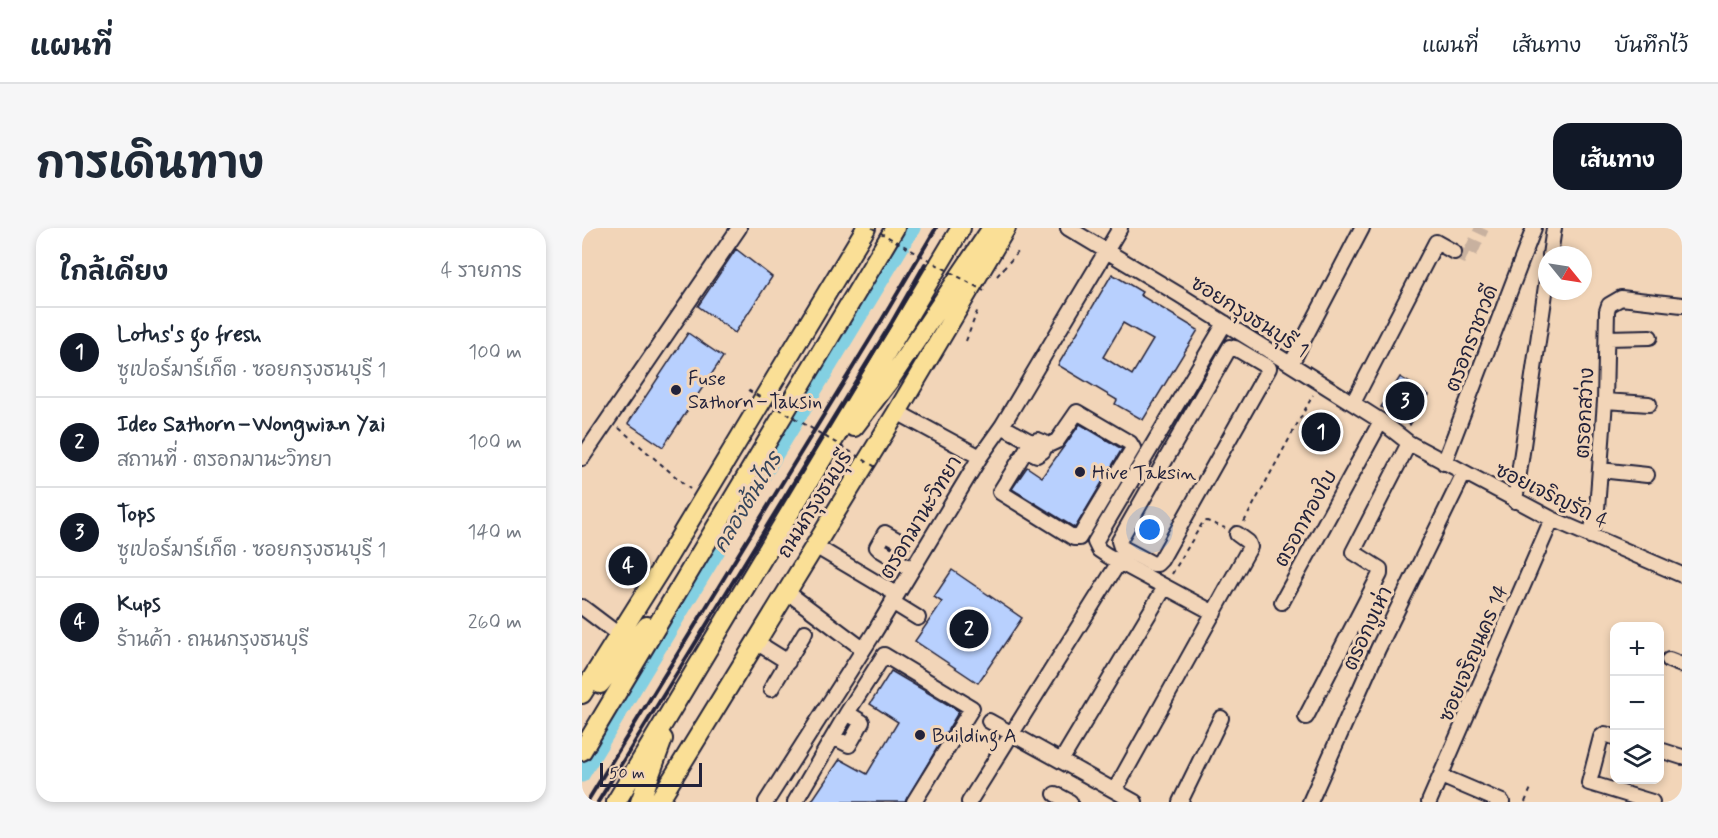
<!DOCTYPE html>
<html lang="th">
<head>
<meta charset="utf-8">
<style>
	body { margin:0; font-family:Mynerve,"Playpen Sans Thai",sans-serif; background:#f6f6f7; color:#1f2937 }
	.controls { position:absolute; right:18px; bottom:18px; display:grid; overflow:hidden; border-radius:12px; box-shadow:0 3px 9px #0003 }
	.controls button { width:54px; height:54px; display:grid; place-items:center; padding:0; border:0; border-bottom:2px solid #e0e1e3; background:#fff; color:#1f2937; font:30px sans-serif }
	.compass { position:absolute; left:956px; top:18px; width:54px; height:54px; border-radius:50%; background:#fff; box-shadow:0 3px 9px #0003; rotate:120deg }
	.scale { position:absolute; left:18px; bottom:15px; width:102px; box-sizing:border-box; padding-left:6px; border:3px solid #22223b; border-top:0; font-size:16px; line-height:21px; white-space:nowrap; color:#22223b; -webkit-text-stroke:4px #f2d5b8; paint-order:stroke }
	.you { position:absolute; left:568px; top:302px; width:21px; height:21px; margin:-15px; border:4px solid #fff; border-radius:50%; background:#1a73e8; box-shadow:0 0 0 9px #1a73e833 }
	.badge { display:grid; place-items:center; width:39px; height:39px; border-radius:50%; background:#111827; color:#fff; font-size:20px; font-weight:700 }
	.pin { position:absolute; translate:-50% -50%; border:3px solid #fff; box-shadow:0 2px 6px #0006 }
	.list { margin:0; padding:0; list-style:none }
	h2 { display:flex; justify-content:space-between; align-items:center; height:78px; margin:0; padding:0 24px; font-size:26px }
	h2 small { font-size:20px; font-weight:400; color:#747a83 }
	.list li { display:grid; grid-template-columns:39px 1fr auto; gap:18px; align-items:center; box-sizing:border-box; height:90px; padding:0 24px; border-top:2px solid #e0e1e3 }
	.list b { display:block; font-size:22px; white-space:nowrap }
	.list p { margin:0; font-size:20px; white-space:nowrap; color:#747a83 }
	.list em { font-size:20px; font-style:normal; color:#747a83 }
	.icon { flex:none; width:33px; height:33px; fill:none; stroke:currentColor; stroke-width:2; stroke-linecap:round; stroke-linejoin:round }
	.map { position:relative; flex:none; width:1100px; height:574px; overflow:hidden; border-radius:18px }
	header { display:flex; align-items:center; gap:36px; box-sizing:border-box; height:84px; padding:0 30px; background:#fff; border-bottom:2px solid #e0e1e3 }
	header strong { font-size:28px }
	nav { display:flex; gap:33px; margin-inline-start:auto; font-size:21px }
	.intro { display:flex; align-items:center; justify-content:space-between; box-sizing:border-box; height:144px; padding:0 36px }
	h1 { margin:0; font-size:42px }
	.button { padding:15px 27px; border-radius:18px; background:#111827; color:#fff; font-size:21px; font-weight:700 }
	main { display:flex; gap:36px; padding:0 36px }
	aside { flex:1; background:#fff; border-radius:18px; box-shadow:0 3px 9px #0003 }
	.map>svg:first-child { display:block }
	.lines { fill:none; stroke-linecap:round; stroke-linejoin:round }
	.canal { stroke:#83d0e2; stroke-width:15 }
	.building { fill:#b8d0fe; stroke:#22223b; stroke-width:1.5; fill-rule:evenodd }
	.minor-tunnel { stroke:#c8b19f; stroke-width:14; stroke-dasharray:14 7; stroke-linecap:butt }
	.minor-casing { stroke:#22223b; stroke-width:18 }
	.major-casing { stroke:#22223b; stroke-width:22 }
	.path { stroke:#22223b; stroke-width:2; stroke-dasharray:4.5 4.5; stroke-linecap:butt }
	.minor { stroke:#f2d5b8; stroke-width:14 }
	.major { stroke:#fadf96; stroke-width:18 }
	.rail { stroke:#22223b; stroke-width:4 }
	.path-bridge { stroke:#22223b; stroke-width:2; stroke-dasharray:4.5 4.5; stroke-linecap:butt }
	.poi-dot { fill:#22223b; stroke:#f2d5b8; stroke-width:2 }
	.labels { text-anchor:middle; stroke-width:6; stroke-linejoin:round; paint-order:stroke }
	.street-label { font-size:20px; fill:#22223b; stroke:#f2d5b8 }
	.poi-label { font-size:20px; fill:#22223b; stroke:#f2d5b8; text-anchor:start }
	.water-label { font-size:21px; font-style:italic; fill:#35455c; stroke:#f2d5b8 }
</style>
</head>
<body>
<header>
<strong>แผนที่</strong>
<nav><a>แผนที่</a><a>เส้นทาง</a><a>บันทึกไว้</a></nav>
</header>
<div class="intro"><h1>การเดินทาง</h1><a class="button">เส้นทาง</a></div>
<main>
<aside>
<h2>ใกล้เคียง<small>4 รายการ</small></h2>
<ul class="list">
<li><span class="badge">1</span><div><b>Lotus's go fresh</b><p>ซูเปอร์มาร์เก็ต · ซอยกรุงธนบุรี 1</p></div><em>100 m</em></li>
<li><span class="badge">2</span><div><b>Ideo Sathorn–Wongwian Yai</b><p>สถานที่ · ตรอกมานะวิทยา</p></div><em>100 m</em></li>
<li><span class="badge">3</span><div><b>Tops</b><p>ซูเปอร์มาร์เก็ต · ซอยกรุงธนบุรี 1</p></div><em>140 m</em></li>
<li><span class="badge">4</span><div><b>Kups</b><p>ร้านค้า · ถนนกรุงธนบุรี</p></div><em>260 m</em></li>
</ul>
</aside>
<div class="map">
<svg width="1100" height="574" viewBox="0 0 1100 574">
	<rect width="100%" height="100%" fill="#f2d5b8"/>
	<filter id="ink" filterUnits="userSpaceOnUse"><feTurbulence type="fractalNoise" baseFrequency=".0167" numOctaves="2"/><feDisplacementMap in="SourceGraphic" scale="12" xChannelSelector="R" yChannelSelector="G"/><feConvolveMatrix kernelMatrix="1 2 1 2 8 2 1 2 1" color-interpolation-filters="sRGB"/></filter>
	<g filter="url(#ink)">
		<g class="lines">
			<path class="canal" d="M0 547 331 0"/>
		</g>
		<path class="building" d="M154 21 190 49 153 105 116 78Z
			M530 46 560 64 558 67 616 102 561 192 533 176 535 172 476 137ZM541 95 571 112 550 147 521 129Z
			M106 105 141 129 81 219 46 195Z
			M818 149 847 167 828 197 799 179Z
			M735 186 755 196 743 221 723 211Z
			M498 196 540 221 493 300 430 261 445 239 460 249Z
			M370 342 440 390 396 455 333 413 360 374 352 369Z
			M309 443 377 483 323 574H229L258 531 285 546 316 494 288 476Z"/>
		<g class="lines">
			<path class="minor-tunnel" d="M872 24 886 30 900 0"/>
			<defs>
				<path id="minor" d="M486 0 596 66 734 152 799 193 827 215 970 291 1100 347
					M968 27 972 0
					M1025 110 1068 109
					M648 119 653 120 687 140 579 332 575 336H571L539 319 537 313Z
					M709 136 780 0
					M1023 173 1067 176
					M771 175 854 14 872 24
					M315 184 398 229
					M420 198 449 214
					M447 219 449 224 455 227 461 223 462 219 461 214 456 212 449 214 418 264 492 310H497L551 220 548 215 495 184 475 213 462 219
					M0 230 157 0
					M862 235 952 0
					M1018 242 1065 247
					M933 273 965 51
					M1008 308 1015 281 1023 173 1025 83 1027 77 1039 70 1100 77
					M233 318 314 366
					M312 331 321 315 303 305 295 319 297 321 329 341
					M205 364 281 421
					M310 374 336 390
					M700 374 799 193
					M0 379 37 407
					M632 385 526 328 517 322 513 314 643 95
					M174 414 206 434
					M1087 432 1100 437
					M189 461 223 404
					M265 485 302 427 390 480 332 574
					M724 489 798 346V341L771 324 827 215
					M407 493 553 574
					M1032 509 1023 506 1019 509 1007 555 1070 574
					M1078 522 1100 529
					M479 533 583 359
					M859 548 920 574
					M533 562 668 319 666 314 655 306
					M473 566 488 574
					M184 574 292 405 398 229 420 198 538 0
					M213 574 265 485 280 494 267 517 251 509
					M387 574 537 334
					M598 574 639 490
					M728 574 796 421 882 245
					M847 574 970 291"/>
				<path id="major" d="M272 199 307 153 410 0
					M18 456 65 398
					M0 466 78 342 284 0
					M0 523 313 0
					M34 574 379 0
					M58 574 81 511
					M76 574 315 184 424 0"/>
			</defs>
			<use href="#minor" class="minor-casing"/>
			<use href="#major" class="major-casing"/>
			<path class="path" d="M415 48 437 23
				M384 113 396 81
				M37 200 108 261
				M662 294 731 167
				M590 346 621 294 625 293 643 300
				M943 574 950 558"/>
			<use href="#minor" class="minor"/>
			<use href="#major" class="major"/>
			<path class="rail" d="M5 574 301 90 354 0
				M16 574 310 94 343 36"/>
			<path class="path-bridge" d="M290 0 402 63
				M166 162 297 241"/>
		</g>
	</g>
	<g class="poi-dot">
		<circle cx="94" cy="162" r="6"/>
		<circle cx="498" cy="244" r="6"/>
		<circle cx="338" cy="507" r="6"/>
	</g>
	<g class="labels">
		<g class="street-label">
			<text transform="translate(668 88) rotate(32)" y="7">ซอยกรุงธนบุรี 1</text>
			<text transform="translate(889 110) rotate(-69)" y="7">ตรอกราชาวดี</text>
			<text transform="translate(1002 185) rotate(-87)" y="7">ตรอกสว่าง</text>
			<text transform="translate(970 267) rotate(26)" y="7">ซอยเจริญรัถ 4</text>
			<text transform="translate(232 276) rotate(-58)" y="7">ถนนกรุงธนบุรี</text>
			<text transform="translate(338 289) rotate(-59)" y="7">ตรอกมานะวิทยา</text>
			<text transform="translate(723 290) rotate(-61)" y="7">ตรอกทองใบ</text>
			<text transform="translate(785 400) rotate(-65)" y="7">ตรอกงูเห่า</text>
			<text transform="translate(891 425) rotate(-67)" y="7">ซอยเจริญนคร 14</text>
		</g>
		<g class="poi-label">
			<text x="106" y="157">Fuse<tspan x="106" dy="23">Sathorn–Taksin</tspan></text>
			<text x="510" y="251">Hive Taksin</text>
			<text x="350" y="514">Building A</text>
		</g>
		<g class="water-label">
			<text transform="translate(165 274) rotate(-59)" y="7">คลองต้นไทร</text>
		</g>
	</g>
</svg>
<div class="controls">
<button>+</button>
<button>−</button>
<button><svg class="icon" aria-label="layers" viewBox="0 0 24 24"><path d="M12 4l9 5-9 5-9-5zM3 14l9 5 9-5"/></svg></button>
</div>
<svg class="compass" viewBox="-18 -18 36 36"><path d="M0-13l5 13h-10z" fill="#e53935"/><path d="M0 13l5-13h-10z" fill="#747a83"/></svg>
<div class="scale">50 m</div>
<div class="you"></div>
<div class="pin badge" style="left:739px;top:204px">1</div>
<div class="pin badge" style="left:387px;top:401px">2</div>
<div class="pin badge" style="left:823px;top:173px">3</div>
<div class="pin badge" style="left:46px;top:338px">4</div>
</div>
</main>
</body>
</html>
